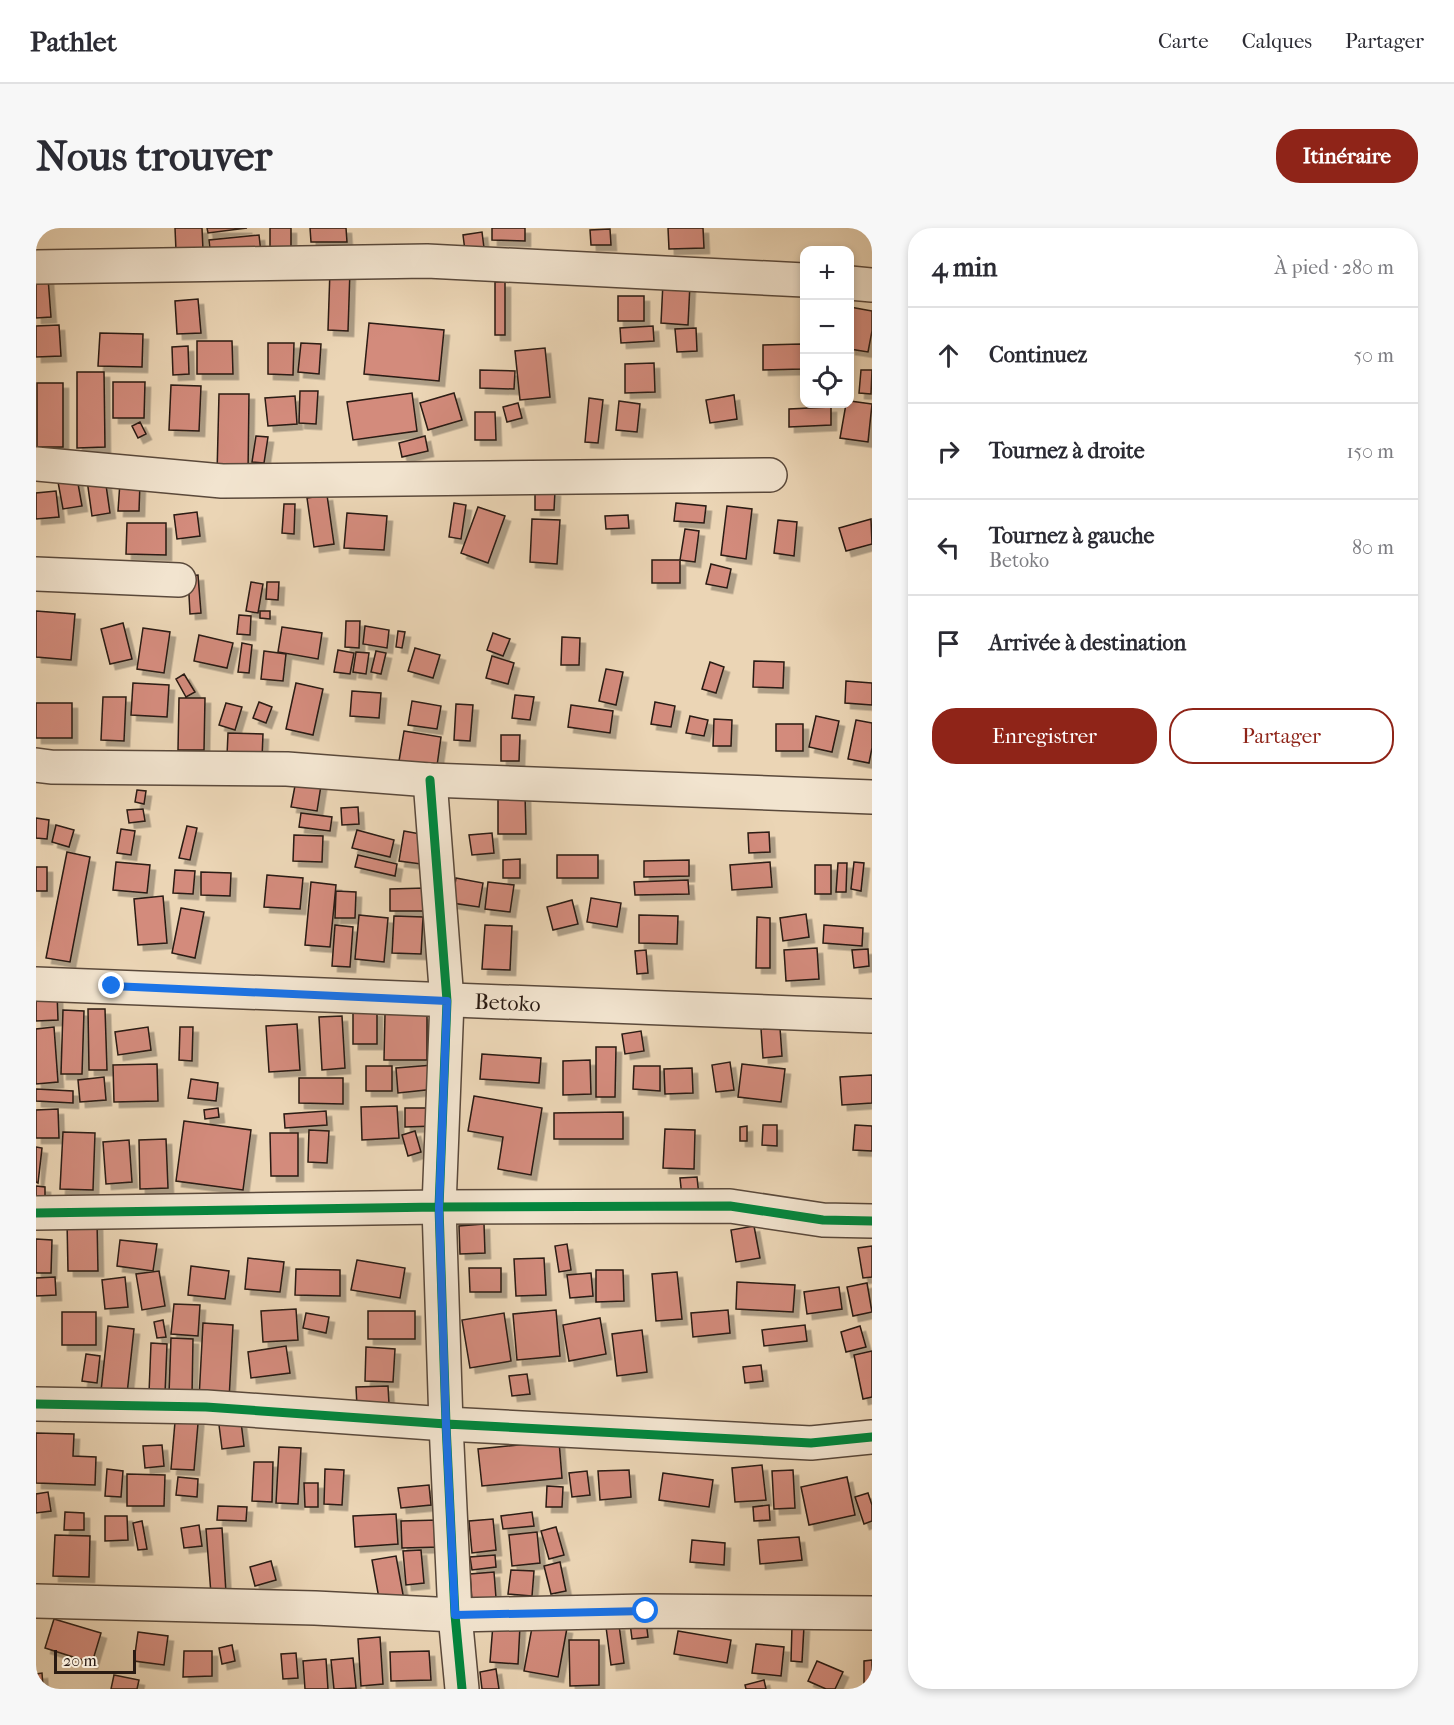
<!DOCTYPE html>
<html lang="fr">
<head>
<meta charset="utf-8">
<style>
	body { margin:0; font-family:"IM FELL French Canon",serif; background:#f7f7f7; color:#2b2b33 }
	.controls { position:absolute; right:18px; top:18px; display:grid; overflow:hidden; border-radius:12px; box-shadow:0 3px 9px #0003 }
	.controls button { width:54px; height:54px; display:grid; place-items:center; padding:0; border:0; border-bottom:2px solid #e1e1e2; background:#fff; color:#2b2b33; font:30px sans-serif }
	.scale { position:absolute; left:18px; bottom:15px; width:82px; box-sizing:border-box; padding-left:6px; border:3px solid #291a12; border-top:0; font-size:16px; line-height:21px; white-space:nowrap; color:#291a12; -webkit-text-stroke:4px #f2e4cf; paint-order:stroke }
	.stop { position:absolute; width:18px; height:18px; margin:-14px; border:4px solid #1a73e8; border-radius:50%; background:#fff }
	.stop.end { background:#1a73e8; border-color:#fff; box-shadow:0 2px 6px #0008 }
	.list { margin:0; padding:0; list-style:none }
	h2 { display:flex; justify-content:space-between; align-items:center; height:78px; margin:0; padding:0 24px; font-size:26px }
	h2 small { font-size:20px; font-weight:400; color:#7c7c81 }
	.list li { display:grid; grid-template-columns:39px 1fr auto; gap:18px; align-items:center; box-sizing:border-box; height:96px; padding:0 24px; border-top:2px solid #e1e1e2 }
	.list b { display:block; font-size:22px; white-space:nowrap }
	.list p { margin:0; font-size:20px; white-space:nowrap; color:#7c7c81 }
	.list em { font-size:20px; font-style:normal; color:#7c7c81 }
	.actions { display:flex; gap:12px; padding:18px 24px }
	.actions a { flex:1; padding:14px 0; border:2px solid #8f2418; border-radius:24px; text-align:center; font-size:21px; color:#8f2418 }
	.actions .main { background:#8f2418; color:#fff }
	.icon { flex:none; width:33px; height:33px; fill:none; stroke:currentColor; stroke-width:2; stroke-linecap:round; stroke-linejoin:round }
	.map { position:relative; flex:none; width:836px; height:1461px; overflow:hidden; border-radius:24px }
	header { display:flex; align-items:center; gap:36px; box-sizing:border-box; height:84px; padding:0 30px; background:#fff; border-bottom:2px solid #e1e1e2 }
	header strong { font-size:28px }
	nav { display:flex; gap:33px; margin-inline-start:auto; font-size:21px }
	.intro { display:flex; align-items:center; justify-content:space-between; box-sizing:border-box; height:144px; padding:0 36px }
	h1 { margin:0; font-size:42px }
	.button { padding:15px 27px; border-radius:24px; background:#8f2418; color:#fff; font-size:21px; font-weight:700 }
	main { display:flex; gap:36px; padding:0 36px }
	aside { flex:1; background:#fff; border-radius:24px; box-shadow:0 3px 9px #0003 }
	.map>svg:first-child { display:block }
	.building { fill:#d38b7c; stroke:#291a12; stroke-width:1.5; filter:url(#shadow) }
	.lines { fill:none; stroke-linecap:round; stroke-linejoin:round }
	.minor-casing { stroke:#5a493b; stroke-width:36 }
	.minor { stroke:#f2e4cf; stroke-width:33 }
	.cycleway-casing { stroke:#f2e4cf; stroke-width:13 }
	.cycleway { stroke:#00873e; stroke-width:9 }
	.route { stroke:#1a73e8; stroke-width:8 }
	.labels { text-anchor:middle; stroke-width:6; stroke-linejoin:round; paint-order:stroke }
	.street-label { font-size:22px; fill:#291a12; stroke:#f2e4cf }
</style>
</head>
<body>
<header>
<strong>Pathlet</strong>
<nav><a>Carte</a><a>Calques</a><a>Partager</a></nav>
</header>
<div class="intro"><h1>Nous trouver</h1><a class="button">Itinéraire</a></div>
<main>
<div class="map">
<svg width="836" height="1461" viewBox="0 0 836 1461">
	<defs>
		<filter id="shadow"><feDropShadow dx="5.5" dy="5.5" stdDeviation="0" flood-color="#0004"/></filter>
	</defs>
	<rect width="100%" height="100%" fill="#ebd5b5"/>
	<filter id="stains"><feTurbulence type="fractalNoise" baseFrequency=".00333" numOctaves="4"/><feColorMatrix values="0 0 0 0 .2 0 0 0 0 .09 0 0 0 0 .02 0 0 0 .5 -.17"/></filter>
	<radialGradient id="worn" r=".72"><stop offset=".6" stop-color="#630" stop-opacity="0"/><stop offset="1" stop-color="#630" stop-opacity=".3"/></radialGradient>
	<path class="building" d="M139 0H166L167 22 140 23Z
		M171 0H211L172 5Z
		M234 0H255V24H234Z
		M274 0H310L311 14H275Z
		M456 0H489V13L456 12Z
		M632 0H667L668 20 633 21Z
		M574 1 575 17H555L554 2Z
		M446 4 448 20 429 23 427 7Z
		M223 7 225 25 175 30 173 12Z
		M294 42H314L312 103 292 102Z
		M12 50 15 89 0 90V51Z
		M459 54H469V107H459Z
		M627 54 654 56 652 97 625 95Z
		M582 68H608V93H582Z
		M162 71 165 105 141 106 139 73Z
		M814 79 836 83V103L832 124 814 121Z
		M333 95 408 102 403 153 328 146Z
		M23 97 25 128 0 129V98Z
		M617 98 618 113 585 115 584 100Z
		M660 100 661 123 641 124 639 101Z
		M64 105 107 106 106 139 62 138Z
		M161 113H196L197 146H161Z
		M232 115H258L257 147 232 146Z
		M265 115 285 116 283 146 262 144Z
		M765 116 766 141 727 142V117Z
		M152 118 153 146 137 147 136 119Z
		M509 120 514 169 484 172 479 123Z
		M618 135 619 164 589 165V136Z
		M444 142 479 143 478 161 444 160Z
		M825 142H836L835 166 823 165Z
		M41 144H68L69 219 41 220Z
		M77 154H109L108 190H77Z
		M1 155H27V219H1Z
		M135 157 165 158 163 203 133 202Z
		M264 163H282L280 196 263 195Z
		M376 165 381 203 317 212 311 174Z
		M418 165 426 192 392 202 384 175Z
		M183 166H213L212 246H181Z
		M698 167 701 191 674 195 670 172Z
		M259 168 261 196 232 198 229 170Z
		M553 170 567 172 562 215 549 214Z
		M583 173 604 176 601 204 580 202Z
		M814 173 836 176 832 214 804 210 810 176H814Z
		M482 175 486 190 471 194 467 179Z
		M795 179V197L753 199V181Z
		M439 184H459L460 212H439Z
		M104 194 110 206 102 210 96 198Z
		M220 208 232 209 228 235 216 234Z
		M389 208 392 223 366 229 363 215Z
		M41 250 46 278 27 281 22 254Z
		M69 250 74 285 56 288 51 252Z
		M84 254 104 255 103 283H82Z
		M499 262 519 263 518 282H499Z
		M20 263 23 289 0 291V265Z
		M291 267 298 316 278 319 271 270Z
		M418 275 430 277 425 311 413 309Z
		M640 275 670 278 668 295 638 293Z
		M248 276H259L258 306 246 305Z
		M691 278 716 281 710 331 685 327Z
		M442 279 469 288 452 335 425 325Z
		M161 284 164 308 141 311 138 287Z
		M311 285 351 288 348 322 308 320Z
		M592 287 593 300 570 301 569 288Z
		M496 291 524 292 521 336 494 334Z
		M835 291 836 316 810 323 803 300Z
		M742 292 761 294 758 328 738 325Z
		M91 295H130V327L90 326Z
		M649 301 663 303 659 334 644 332Z
		M616 332H644V355H616Z
		M675 336 695 341 691 360 670 356Z
		M162 347 165 385 154 386 152 348Z
		M215 354 227 356 222 385 210 383Z
		M231 354H243L242 372 230 371Z
		M0 383 39 386 35 432 0 429Z
		M224 383H234V391L224 390Z
		M203 387 215 388 214 407 201 406Z
		M310 393H324L323 420 309 419Z
		M87 395 96 431 74 436 65 401Z
		M329 398 353 402 351 420 327 416Z
		M246 399 286 405 282 431 242 424Z
		M107 400 134 404 128 445 101 441Z
		M362 403 369 404 366 420 360 419Z
		M457 405 474 411 467 428 451 422Z
		M163 407 197 415 191 440 158 433Z
		M526 409 544 410 543 437H525Z
		M206 415 216 417 213 445 202 444Z
		M379 420 404 427 397 450 372 443Z
		M302 422 318 425 314 446 298 444Z
		M228 423 250 426 247 453 225 451Z
		M340 423 350 425 345 446 335 444Z
		M320 424 333 425 330 446 317 444Z
		M456 428 478 435 472 456 450 450Z
		M718 433 748 434 747 460 717 459Z
		M674 434 688 439 680 465 666 461Z
		M570 441 587 444 580 477 563 473Z
		M148 446 159 464 150 469 140 451Z
		M810 453 836 455V477L809 475Z
		M97 455 133 457 131 489 95 487Z
		M260 455 287 461 277 507 250 501Z
		M316 463 345 465 343 490 314 488Z
		M479 467 498 469 494 492 476 490Z
		M67 469H90L88 513 65 512Z
		M143 470H169L168 522H142Z
		M376 473 405 478 401 501 372 497Z
		M223 474 236 479 230 495 217 490Z
		M619 474 639 478 635 499 615 496Z
		M0 475H36V510H0Z
		M190 475 206 479 199 502 183 497Z
		M420 476 437 477 434 513 418 512Z
		M535 477 577 483 574 505 532 499Z
		M654 488 672 492 668 508 650 505Z
		M780 488 803 493 796 524 773 519Z
		M678 491 696 492 695 518H677Z
		M820 492 836 495V520L833 535 812 531Z
		M740 496H767V523H740Z
		M368 503 405 509 400 545 362 539Z
		M192 505 227 506 226 530 191 528Z
		M465 507H484L483 533H465Z
		M261 547 286 551 281 583 255 579Z
		M101 562 110 563 108 576 99 574Z
		M462 566H489L490 606H462Z
		M322 579 323 596 306 597 305 580Z
		M107 581 109 593 93 595 91 582Z
		M265 585 296 589 294 603 263 599Z
		M0 590 13 592 11 611 0 610Z
		M20 597 38 602 33 619 16 614Z
		M151 598 161 600 154 632 143 630Z
		M85 601 99 603 95 627 81 625Z
		M321 602 358 612 354 629 316 620Z
		M368 603 390 607 385 636 363 633Z
		M733 604 734 624 713 625 712 605Z
		M456 605 458 625 436 627 433 607Z
		M258 607 287 608 286 634 257 633Z
		M31 624 54 629 34 734 10 730Z
		M322 627 361 636 359 648 319 639Z
		M521 627H562V650H521Z
		M484 631V650H467V632Z
		M653 632V648L608 649V633Z
		M80 634 114 637 111 665 77 662Z
		M734 634 736 659 696 662 694 637Z
		M818 634 828 635 825 663 815 661Z
		M802 635H811L810 664H800Z
		M779 637H795V666H779Z
		M0 639H11V663H0Z
		M139 642 159 643 157 666 137 665Z
		M165 644 195 645 194 668 165 667Z
		M231 647 267 650 264 681 228 679Z
		M420 650 447 655 443 679 416 675Z
		M652 652 653 666 599 667 598 654Z
		M275 654 300 657 294 719 269 717Z
		M452 654 478 657 474 684 449 681Z
		M389 660 390 683H354V661Z
		M300 663 320 664 319 690H299Z
		M127 668 131 715 102 717 98 671Z
		M555 670 585 675 581 699 551 694Z
		M536 672 542 696 517 702 511 679Z
		M145 680 168 684 159 730 136 725Z
		M770 686 773 709 747 713 744 690Z
		M323 687 352 690 348 734 319 731Z
		M603 687 642 688 641 716 603 715Z
		M358 688 387 689 385 726 356 725Z
		M721 689 734 690V740H720Z
		M299 697 317 699 314 739 296 738Z
		M449 697 476 698 474 742 446 741Z
		M788 697 827 700 826 718 787 715Z
		M781 720 783 751 750 753 748 722Z
		M832 721 833 738 818 740 816 722Z
		M610 722 612 745 601 746 599 723Z
		M21 765 22 792 0 793V766Z
		M52 781H69L71 842H53Z
		M27 782 48 783 46 846H25Z
		M317 783H341V816H317Z
		M349 786H391V832H348Z
		M306 788 309 840 286 842 283 789Z
		M261 796 264 842 233 844 230 798Z
		M18 799 22 854 0 856V801Z
		M112 799 115 822 82 827 79 804Z
		M144 799H157L156 833 143 832Z
		M744 800 746 828 727 830 725 801Z
		M605 803 608 823 589 826 586 806Z
		M560 819H580L579 869H560Z
		M446 826 505 830 503 855 444 851Z
		M554 832 555 866 527 867V833Z
		M694 834 698 862 680 864 676 837Z
		M121 836 122 873 78 874 77 837Z
		M706 836 749 841 745 874 702 869Z
		M397 837 399 861 362 865 360 840Z
		M330 838H356V863H330Z
		M598 838H624V863L597 861Z
		M656 840 657 865 629 866 628 841Z
		M836 847V875L806 877 804 849Z
		M68 849 70 872 44 874 42 852Z
		M263 850H307V876L263 875Z
		M155 851 182 855 180 873 152 870Z
		M0 861 37 863V875L0 873Z
		M438 868 506 880 495 947 462 941 467 909 432 903Z
		M361 878 363 910 326 912 325 879Z
		M182 880 183 889 169 891 168 882Z
		M369 880H397L398 898 369 899Z
		M22 881 23 910H0V882Z
		M290 883 291 897 249 900 248 886Z
		M587 884V911H518V885Z
		M148 893 215 902 207 962 140 953Z
		M727 897H741V918L726 917Z
		M819 897 836 898V923L817 922Z
		M711 898V913H704V899Z
		M629 901 659 902 658 941 627 940Z
		M273 902 293 903 291 935 272 934Z
		M379 903 385 924 372 928 366 907Z
		M27 904 59 905 57 962 24 961Z
		M234 905H262V948H235Z
		M130 911 132 960 104 961 103 912Z
		M93 912 96 954 70 956 67 914Z
		M0 919 6 920 2 955 0 954Z
		M661 949 663 968 646 969 644 950Z
		M0 958 9 959V972H0Z
		M31 993H61L62 1043H32Z
		M448 996 449 1025 424 1026 423 998Z
		M718 998 724 1030 700 1034 695 1002Z
		M0 1011 16 1012 15 1045H0Z
		M84 1012 121 1016 117 1043 81 1038Z
		M531 1016 535 1042 523 1044 519 1018Z
		M836 1018V1049L827 1050 822 1020Z
		M212 1030 248 1034 244 1064 209 1061Z
		M508 1030 510 1067 480 1068 478 1031Z
		M321 1032 369 1040 364 1070 315 1062Z
		M155 1038 193 1043 189 1071 152 1067Z
		M433 1040H465V1064H434Z
		M260 1041 304 1042V1068L259 1067Z
		M560 1042H587L588 1073 560 1074Z
		M123 1043 129 1078 106 1082 100 1046Z
		M641 1044 646 1091 620 1093 616 1046Z
		M555 1045 557 1068 534 1070 531 1047Z
		M19 1049 20 1067 0 1068V1050Z
		M89 1049 92 1079 69 1081 66 1052Z
		M701 1054 759 1057 757 1084 700 1081Z
		M831 1055 836 1084 817 1088 811 1059Z
		M803 1059 806 1081 771 1086 768 1064Z
		M138 1076 164 1077 162 1108 135 1106Z
		M260 1081 262 1112 227 1114 225 1083Z
		M520 1082 524 1128 481 1132 477 1086Z
		M692 1082 694 1105 657 1109 655 1085Z
		M332 1083H379V1111H332Z
		M26 1084H60V1117H26Z
		M270 1085 293 1089 290 1105 267 1100Z
		M468 1085 475 1133 434 1140 426 1092Z
		M564 1090 570 1126 533 1133 527 1097Z
		M127 1092 130 1109 121 1110 118 1094Z
		M167 1095 197 1097 193 1172 163 1171Z
		M769 1097 771 1113 728 1118 726 1102Z
		M72 1098 98 1101 91 1166 65 1163Z
		M824 1098 830 1119 810 1124 805 1104Z
		M606 1102 611 1144 581 1148 576 1106Z
		M135 1110 157 1111 156 1167 133 1166Z
		M115 1115 131 1116 129 1166 113 1165Z
		M250 1118 254 1145 215 1150 212 1124Z
		M330 1119 359 1121 357 1154 329 1153Z
		M836 1123V1169L827 1171 818 1127Z
		M50 1126 64 1128 61 1155 46 1153Z
		M725 1137 727 1153 709 1155 707 1139Z
		M491 1146 494 1166 476 1168 473 1148Z
		M352 1158 353 1176 321 1178 320 1159Z
		M140 1182 163 1184 158 1242 135 1241Z
		M205 1194 208 1218 186 1221 183 1197Z
		M0 1205 38 1206 37 1228 60 1229 59 1257 0 1255Z
		M523 1213 526 1250 446 1258 442 1221Z
		M126 1217 128 1238 109 1240 107 1218Z
		M243 1219 265 1220 262 1276 240 1275Z
		M218 1234H237L236 1274 216 1273Z
		M726 1237 730 1272 699 1274 696 1240Z
		M71 1241 87 1243 85 1269 69 1268Z
		M289 1241 308 1242 306 1277 288 1276Z
		M593 1242 595 1269 564 1272 562 1243Z
		M757 1242 759 1280 738 1281 736 1243Z
		M551 1243 554 1267 536 1269 533 1245Z
		M627 1245 677 1252 673 1279 623 1272Z
		M91 1246 129 1247 128 1278H91Z
		M142 1249 162 1251 161 1269 140 1267Z
		M811 1249 819 1287 773 1297 765 1259Z
		M268 1255H282V1279H269Z
		M393 1257 395 1277 365 1280 362 1260Z
		M511 1258 527 1259 526 1279H510Z
		M12 1264 15 1283 0 1285V1266Z
		M832 1265 836 1277V1293L828 1296 819 1269Z
		M733 1277 734 1292 718 1293 717 1279Z
		M182 1278 211 1279 210 1293 181 1292Z
		M29 1284 48 1285V1302H28Z
		M496 1284 498 1298 467 1301 465 1288Z
		M360 1286 362 1316 319 1319 317 1288Z
		M69 1288H91L92 1312 69 1313Z
		M457 1291 460 1322 436 1325 433 1293Z
		M403 1292 404 1319 366 1320 365 1293Z
		M106 1293 111 1321 102 1322 97 1295Z
		M163 1297 166 1318 148 1320 145 1300Z
		M520 1299 528 1327 513 1331 505 1303Z
		M186 1300 190 1365 175 1366 170 1301Z
		M501 1304 504 1335 476 1338 473 1307Z
		M19 1307 54 1308 53 1349 17 1348Z
		M763 1309 766 1332 724 1336 722 1312Z
		M656 1312 689 1315 688 1337 654 1334Z
		M385 1322 388 1355 370 1357 367 1323Z
		M459 1327 460 1339 436 1342 434 1329Z
		M360 1328 368 1372 344 1376 336 1332Z
		M235 1333 240 1352 219 1358 214 1339Z
		M524 1334 530 1363 515 1366 508 1338Z
		M475 1342 498 1343 496 1368 472 1366Z
		M458 1344 460 1370 436 1372 434 1346Z
		M18 1391 65 1405 56 1435 9 1420Z
		M610 1393 612 1409 596 1411 594 1395Z
		M497 1394 531 1400 522 1449 488 1443Z
		M457 1396 484 1398 482 1436 454 1434Z
		M583 1397 588 1435 575 1437 570 1399Z
		M756 1398H768L766 1434 755 1433Z
		M642 1403 695 1412 691 1435 638 1426Z
		M102 1404 132 1408 128 1437 98 1433Z
		M344 1409 347 1456 325 1458 322 1411Z
		M533 1412H563V1457L534 1458Z
		M720 1416 748 1419 745 1448 716 1445Z
		M196 1417 199 1433 186 1436 183 1420Z
		M148 1423H176V1448L147 1449Z
		M393 1423 395 1452 355 1453 354 1424Z
		M260 1425 262 1450 247 1451 245 1426Z
		M317 1430 320 1460 298 1461 295 1432Z
		M290 1431 292 1461H269L267 1433Z
		M836 1432V1455L828 1456V1433Z
		M781 1433 807 1444 799 1461H790L772 1453Z
		M460 1441 463 1461H446L444 1444Z
		M6 1445 7 1458 0 1459V1446Z
		M78 1447 103 1452 101 1461H75Z
		M728 1452 730 1461H710L709 1457Z"/>
	<g class="lines">
		<defs>
			<g id="minor">
				<path d="M0 39 391 33 768 52"/>
				<path d="M814 55 836 57"/>
				<path d="M0 236 186 253 734 247"/>
				<path d="M0 346 143 352"/>
				<path d="M0 537 15 539 251 541 394 552 836 569"/>
				<path d="M394 552 411 773 403 979 410 1196 419 1387 426 1461"/>
				<path id="s1" d="M0 756 836 788"/>
				<path d="M0 985 403 979 694 978 787 992 836 993"/>
				<path d="M0 1176 170 1179 410 1196 775 1215 836 1209"/>
				<path d="M0 1373 279 1380 419 1387 610 1383 836 1385"/>
			</g>
		</defs>
		<use href="#minor" class="minor-casing"/>
		<use href="#minor" class="minor"/>
		<defs>
			<path id="cycleway" d="M394 552 411 773 403 979 410 1196 419 1387 426 1461
				M0 985 403 979 694 978 787 992 836 993
				M0 1176 170 1179 410 1196 775 1215 836 1209"/>
		</defs>
		<use href="#cycleway" class="cycleway-casing"/>
		<use href="#cycleway" class="cycleway"/>
	</g>
	<g class="lines">
		<path class="route" d="M76 758 411 773 403 980 410 1196 419 1387 610 1383"/>
	</g>
	<g class="labels">
		<g class="street-label">
			<text dy="8" stroke="none"><textPath href="#s1" startOffset="472">Betoko</textPath></text>
		</g>
	</g>
	<rect width="100%" height="100%" filter="url(#stains)"/>
	<rect width="100%" height="100%" fill="url(#worn)"/>
</svg>
<div class="controls">
<button>+</button>
<button>−</button>
<button><svg class="icon" aria-label="locate" viewBox="0 0 24 24"><circle cx="12" cy="12" r="6"/><path d="M12 2v4M12 18v4M2 12h4M18 12h4"/></svg></button>
</div>
<div class="scale">20 m</div>
<div class="stop" style="left:610px;top:1383px"></div>
<div class="stop end" style="left:76px;top:758px"></div>
</div>
<aside>
<h2>4 min<small>À pied · 280 m</small></h2>
<ul class="list">
<li><svg class="icon" aria-label="ahead" viewBox="0 0 24 24"><path d="M12 20V5M6 11l6-6 6 6"/></svg><div><b>Continuez</b></div><em>50 m</em></li>
<li><svg class="icon" aria-label="right" viewBox="0 0 24 24"><path d="M7 20v-9h11M14 6l5 5-5 5"/></svg><div><b>Tournez à droite</b></div><em>150 m</em></li>
<li><svg class="icon" aria-label="left" viewBox="0 0 24 24"><path d="M17 20v-9H6M10 6l-5 5 5 5"/></svg><div><b>Tournez à gauche</b><p>Betoko</p></div><em>80 m</em></li>
<li><svg class="icon" aria-label="arrive" viewBox="0 0 24 24"><path d="M6 21V4h12l-3 4 3 4H6"/></svg><div><b>Arrivée à destination</b></div></li>
</ul>
<div class="actions"><a class="main">Enregistrer</a><a>Partager</a></div>
</aside>
</main>
</body>
</html>
